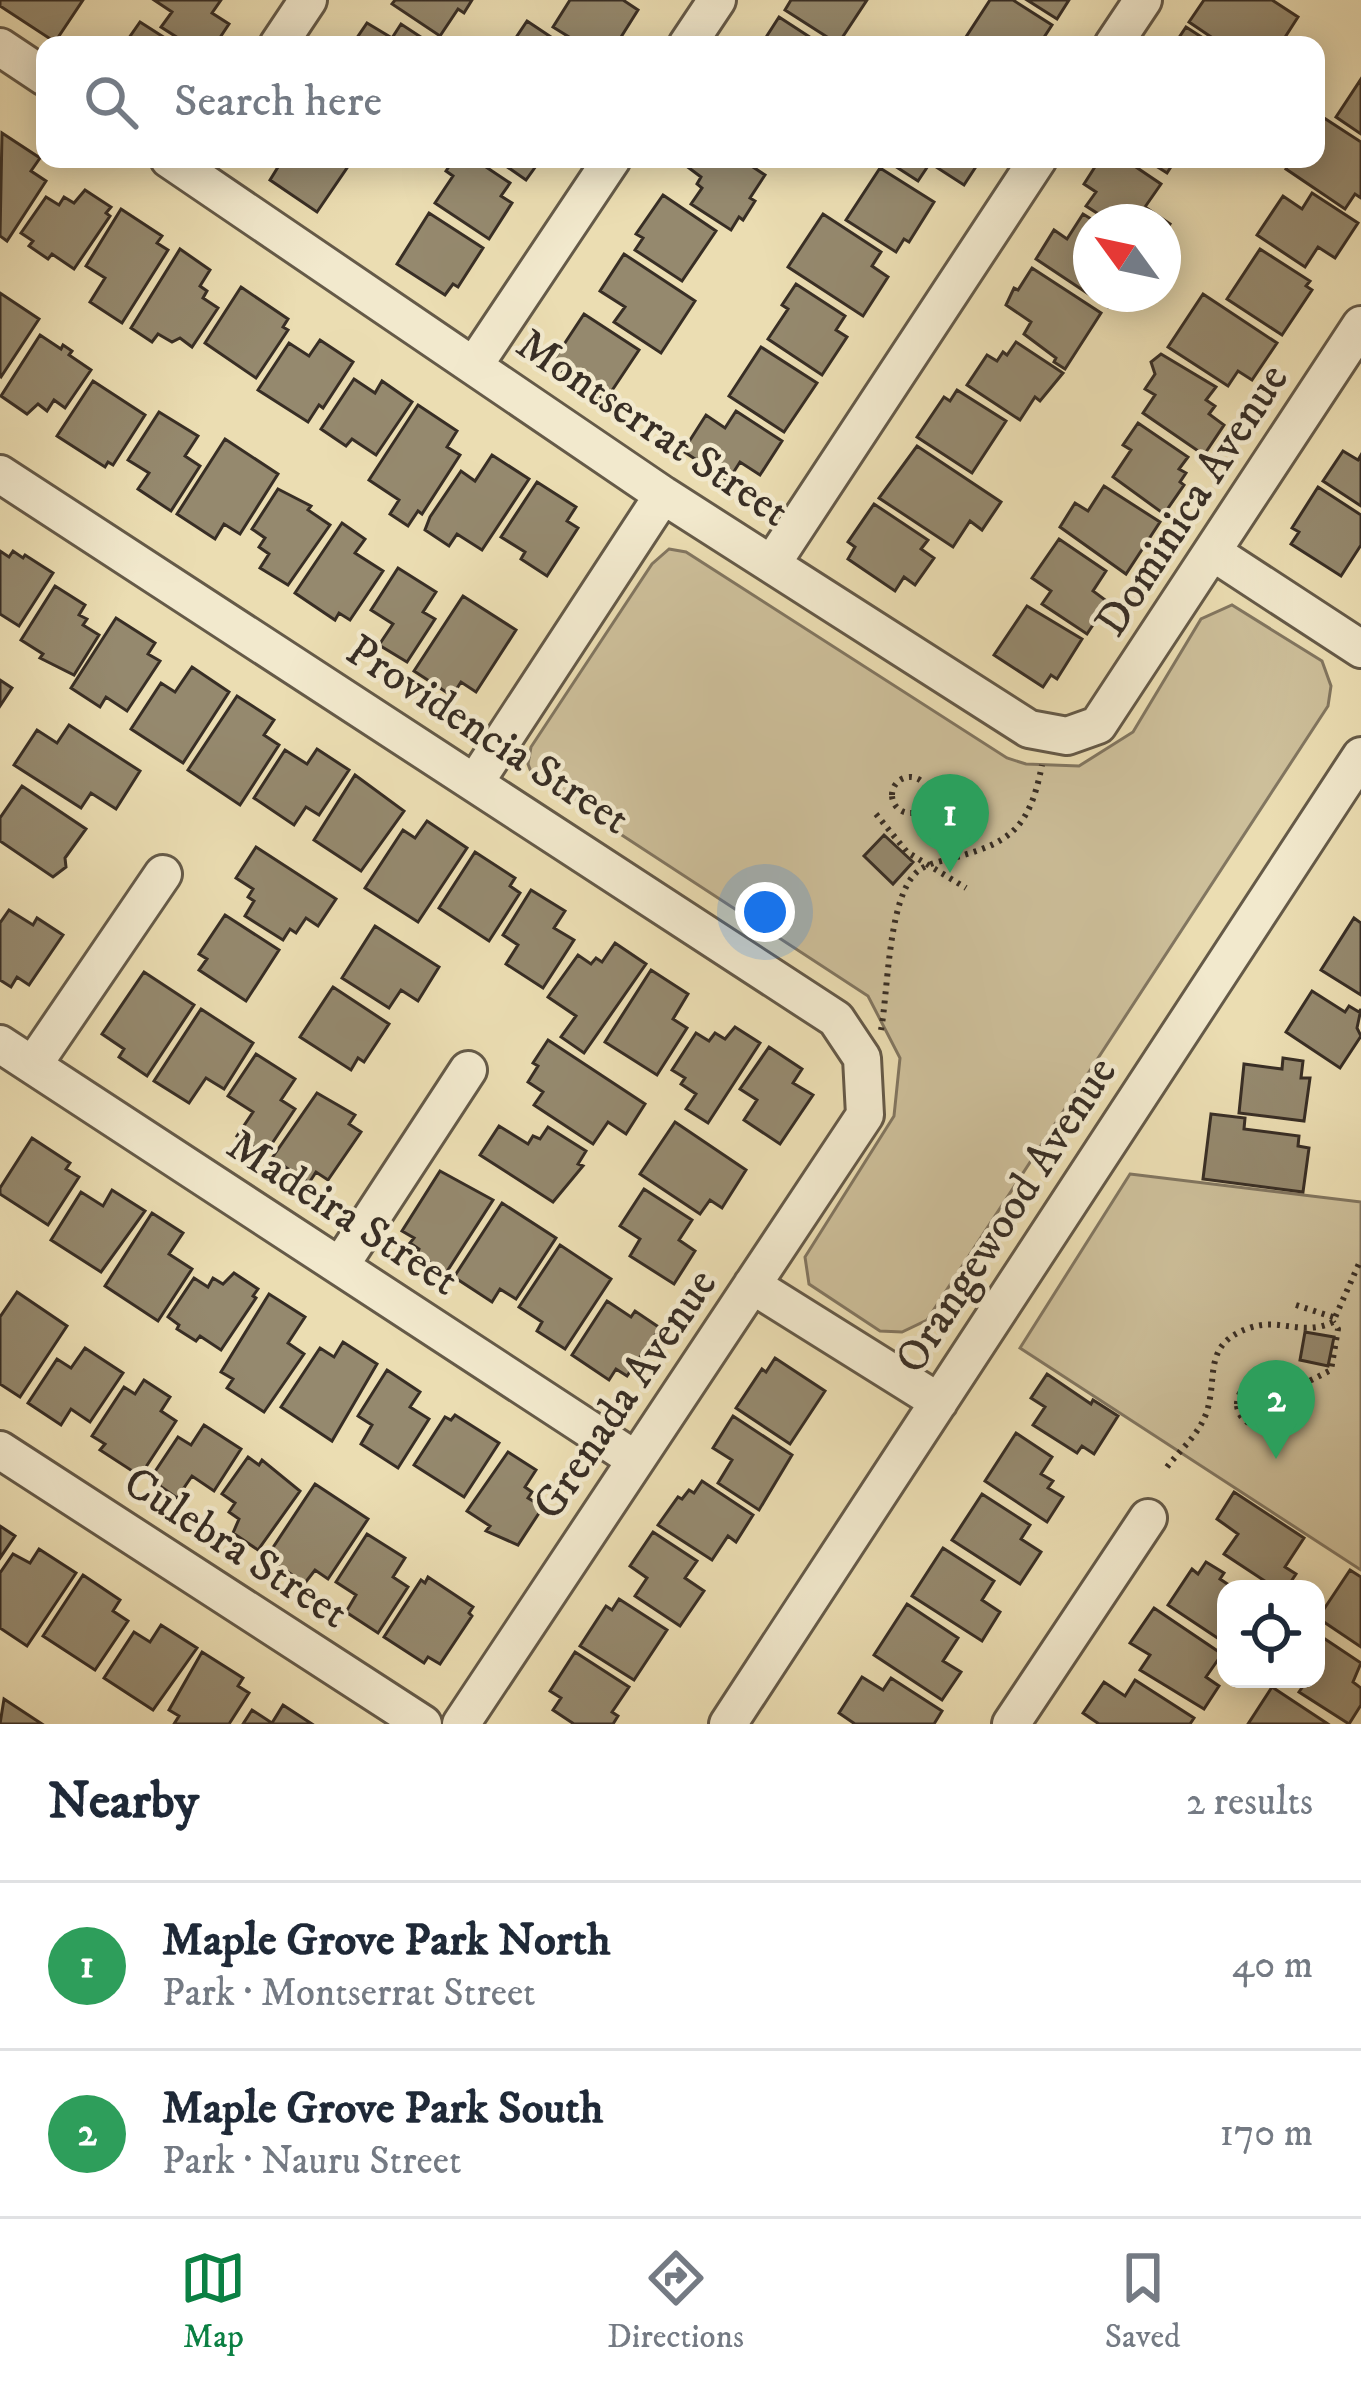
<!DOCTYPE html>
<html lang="en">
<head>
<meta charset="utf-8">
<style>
	body { margin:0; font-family:"IM FELL DW Pica",serif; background:#f2f2f3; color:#1f2937 }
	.controls { position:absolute; right:36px; bottom:36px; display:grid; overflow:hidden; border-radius:24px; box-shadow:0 6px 30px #0003 }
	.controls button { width:108px; height:108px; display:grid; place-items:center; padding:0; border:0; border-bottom:3px solid #e0e1e3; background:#fff; color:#1f2937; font:60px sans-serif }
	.compass { position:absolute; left:1073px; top:204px; width:108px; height:108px; border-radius:50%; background:#fff; box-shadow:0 6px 30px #0003; rotate:303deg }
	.you { position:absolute; left:765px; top:912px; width:42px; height:42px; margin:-30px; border:9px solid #fff; border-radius:50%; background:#1a73e8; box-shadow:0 0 0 18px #1a73e833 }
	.badge { display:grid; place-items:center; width:78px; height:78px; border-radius:50%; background:#0b8043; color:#fff; font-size:39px; font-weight:700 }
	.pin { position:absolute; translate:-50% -99px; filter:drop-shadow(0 3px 6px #0008) }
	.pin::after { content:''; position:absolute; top:63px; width:42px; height:36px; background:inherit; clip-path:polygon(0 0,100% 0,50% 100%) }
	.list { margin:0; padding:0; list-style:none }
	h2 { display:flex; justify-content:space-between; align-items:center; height:156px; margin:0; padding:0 48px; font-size:51px }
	h2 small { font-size:39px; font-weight:400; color:#747a83 }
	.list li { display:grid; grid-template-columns:78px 1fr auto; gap:36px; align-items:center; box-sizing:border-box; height:168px; padding:0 48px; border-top:3px solid #e0e1e3 }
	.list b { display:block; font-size:45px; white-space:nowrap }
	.list p { margin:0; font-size:39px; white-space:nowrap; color:#747a83 }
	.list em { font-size:39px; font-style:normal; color:#747a83 }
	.icon { flex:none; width:66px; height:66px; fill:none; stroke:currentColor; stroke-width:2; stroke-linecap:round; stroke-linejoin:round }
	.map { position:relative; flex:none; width:1361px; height:1724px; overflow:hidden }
	.search { position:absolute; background:#fff; box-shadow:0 6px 30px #0003; left:36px; right:36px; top:36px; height:132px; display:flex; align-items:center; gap:30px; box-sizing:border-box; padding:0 42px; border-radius:24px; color:#747a83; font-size:45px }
	.sheet { height:492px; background:#fff }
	nav { display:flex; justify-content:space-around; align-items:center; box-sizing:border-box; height:168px; border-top:3px solid #e0e1e3; background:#fff; font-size:33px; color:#747a83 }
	nav a { display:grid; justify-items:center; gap:6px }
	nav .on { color:#0b8043 }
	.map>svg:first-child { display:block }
	.green { fill:#cdbf9a; stroke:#827660; stroke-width:3 }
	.building { fill:#95896e; stroke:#382e25; stroke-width:3 }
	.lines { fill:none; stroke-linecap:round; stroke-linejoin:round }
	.minor-casing { stroke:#655a48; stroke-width:42 }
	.path { stroke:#382e25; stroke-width:6; stroke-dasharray:3 6; stroke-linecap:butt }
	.minor { stroke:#f2e9cd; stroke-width:36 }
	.labels { text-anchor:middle; stroke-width:9; stroke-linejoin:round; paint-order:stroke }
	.street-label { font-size:45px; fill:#382e25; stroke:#f2e9cd }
</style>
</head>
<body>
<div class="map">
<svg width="1361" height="1724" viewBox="0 0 1361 1724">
	<rect width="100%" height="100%" fill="#ebddb2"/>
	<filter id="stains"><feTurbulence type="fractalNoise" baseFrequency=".00167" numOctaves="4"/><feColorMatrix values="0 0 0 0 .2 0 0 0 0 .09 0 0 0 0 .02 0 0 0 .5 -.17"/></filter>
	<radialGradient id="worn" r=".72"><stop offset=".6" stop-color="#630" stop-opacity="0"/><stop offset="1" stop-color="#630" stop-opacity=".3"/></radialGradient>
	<path class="green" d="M669 549 686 552 1007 758 1026 764 1079 766 1133 732 1201 619 1232 605 1322 661 1331 686 1328 706 927 1320 902 1332 880 1331 809 1284 805 1257 894 1116 900 1058 868 996 533 777 528 764 531 747 652 564Z
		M1130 1174 1361 1202V1570L1020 1348Z"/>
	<path class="building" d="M0 0H83L55 42 0 6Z
		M154 0H221L212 13 229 24 215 45H189L161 27 172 12Z
		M395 0H472L464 13 458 9 440 36 392 4Z
		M570 0H623L638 10 616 45H582L553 27Z
		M791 0H867L838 44 785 10Z
		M990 0H1013L1052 25 1039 45H973L964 40Z
		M1027 0H1069L1057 19Z
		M1204 0H1272L1298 17 1280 45H1223L1189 22Z
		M779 17 822 45H761Z
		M527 21 563 45H511Z
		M140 22 176 45H124Z
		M367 23 392 38 401 24 433 45H352Z
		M1186 27 1214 45H1174Z
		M1361 79V134L1336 117Z
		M1321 116 1361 142V198L1355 194 1345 209 1286 169 1293 159H1316V124Z
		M2 133 40 158 31 171 46 181 7 241 0 236Z
		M276 159H347L351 162 317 212 270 180 278 167 273 164Z
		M454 159H474L510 183 501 196 512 203 489 239 435 203 453 176 446 171Z
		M496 159H541L526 180Z
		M677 159H741L765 175 750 198 755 201 743 220 739 217 731 230 691 204 702 188 697 184 701 177Z
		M884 159H981L964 185 930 163 918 181Z
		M1100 159H1124L1161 184 1145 207 1170 224 1163 234V222H1111L1086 206 1096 192 1084 184Z
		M1145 159H1176L1167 173Z
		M880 168 934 202 909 242 904 239 896 252 846 220Z
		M85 190 111 207 106 213 110 216 74 269 52 254 48 259 29 246 33 241 21 233 46 197 59 205 64 197 74 203Z
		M1312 193 1358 223 1335 258 1318 247 1305 267 1257 235 1283 196 1302 209Z
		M663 195 716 231 682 281 635 250 643 238 636 234Z
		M121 209 162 236 157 243 168 250 122 323 90 302 105 278 86 266Z
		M429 213 483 248 458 287 453 284 445 295 397 264Z
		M823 214 881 252 872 266 888 277 863 316 788 267Z
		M1083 214 1096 222H1091V294H1117L1108 307 1036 259 1054 230 1067 239Z
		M180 249 210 270 200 286 207 291 203 298 218 308 192 347 180 338 172 342 158 334 152 342 131 328Z
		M1260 249 1310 281 1306 286 1312 290 1282 335 1227 299Z
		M624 254 695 301 661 353 614 322 625 307 600 291Z
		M1032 268 1101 313 1065 369 1054 362 1056 358 1024 334 1031 322 1006 305 1014 288 1018 290Z
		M796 284 845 316 836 330 847 337 822 375 768 339 788 309 782 305Z
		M241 287 288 319 283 327 288 330 256 378 205 343Z
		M0 293 39 319 1 377 0 376Z
		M1203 294 1277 343 1252 380 1238 371 1228 386 1168 347Z
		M584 314 639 350 605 401 556 368 558 364 553 361Z
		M40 335 61 349 63 345 72 351 69 355 91 370 65 408 54 400 47 411 38 404 27 414 1 396Z
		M320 340 353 362 323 408 319 405 308 422 258 390 289 343 309 356Z
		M1016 342 1063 373 1040 401 1035 397 1020 420 967 385 987 355 997 361 1003 352 1007 355Z
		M761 347 817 383 784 432 729 396Z
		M1161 354 1216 387 1206 400 1215 406 1209 414 1224 425 1204 455 1143 413 1155 395 1145 389 1155 374 1151 362Z
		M354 379 375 393 382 381 412 402 376 455 352 439 346 446 321 429Z
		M93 381 145 415 113 465 108 462 105 467 57 436Z
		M957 390 1006 421 972 473 917 437 944 397 950 401Z
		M418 405 457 431 447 447 460 455 422 514 418 511 408 526 390 514 399 500 369 480Z
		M736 411 782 441 760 475 740 462 728 481 683 451 706 415 725 428Z
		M159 412 198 436 185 456 200 466 171 511 138 489 149 473 128 460Z
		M1138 423 1188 457 1179 469 1186 473 1180 482 1184 485 1164 514 1113 477 1131 450 1123 445Z
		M225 439 278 474 240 534 224 524 215 539 177 514Z
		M917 446 1001 502 982 530 970 521 953 547 879 498Z
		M1343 451 1358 460 1361 455V506L1323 481Z
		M492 455 529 479 482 550 457 534 449 546 425 530 430 517 461 471 475 481Z
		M537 482 576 507 567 521 578 528 547 576 521 559 525 552 501 537Z
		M1104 486 1160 522 1126 574 1060 527 1075 503 1088 511Z
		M1318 487 1361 515V545L1341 576 1291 544 1299 532 1292 528Z
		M278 489 311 506 308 510 330 525 288 585 260 568 269 554 259 547 265 538 252 529Z
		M874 504 928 540 921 549 934 558 915 585 904 577 895 591 848 559 855 547 848 542Z
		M342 523 365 539 355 553 383 571 350 620 339 613 335 620 295 593Z
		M1059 539 1106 571 1093 591 1108 602 1087 634 1042 604 1051 591 1032 578Z
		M0 551 9 557 13 551 23 558 25 555 53 573 19 626 0 614Z
		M398 568 436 592 423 612 435 619 407 662 379 645 393 624 371 610Z
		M55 586 85 605 79 615 87 619 83 625 99 635 74 675 40 658 43 654 21 640Z
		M463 596 516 630 476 692 461 682 452 696 414 671Z
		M1027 606 1082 639 1057 679 1051 675 1043 687 994 655Z
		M116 618 155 643 148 654 160 661 127 711 106 697 100 707 71 688Z
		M192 667 229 692 183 763 131 729 161 683 175 692Z
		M0 680 12 688 0 706Z
		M237 696 274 720 264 735 279 745 240 805 188 770Z
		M69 725 140 771 116 809 91 793 81 808 14 765 37 730 57 743Z
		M317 749 349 770 319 815 306 807 294 825 254 798 285 750 307 764Z
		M355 775 404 811 361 871 314 840Z
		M22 786 86 829 65 858 66 867 53 877 0 841V818Z
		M427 821 467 848 418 922 365 888 403 830 415 838Z
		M884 835 913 862 893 884 864 856Z
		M256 847 336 899 318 926 306 918 296 933 290 929 283 940 245 916 254 901 248 897 253 889 236 878Z
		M475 852 515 878 510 886 520 893 489 941 439 908Z
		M531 890 565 911 554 928 574 940 543 988 506 964 518 945 503 935Z
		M9 910 33 925 37 918 63 935 29 985 17 977 11 987 0 980V923Z
		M225 915 279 950 246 1001 199 970 207 959 199 954Z
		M1354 918 1361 923V995L1321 970Z
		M375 926 439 967 418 1001 401 990 389 1008 342 978Z
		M615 943 646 964 584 1053 561 1037 576 1016 548 997 578 955 591 964 596 958 602 962Z
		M651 970 688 994 673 1019 687 1028 657 1075 605 1042Z
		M144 972 194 1005 147 1076 119 1057 124 1049 102 1034Z
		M333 987 389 1024 364 1062 358 1058 351 1070 300 1037Z
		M1312 991 1345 1012 1349 1006 1359 1012 1361 1009 1357 1028 1361 1036 1340 1068 1286 1032Z
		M201 1009 253 1043 224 1089 206 1078 189 1103 154 1081Z
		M735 1027 760 1043 708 1123 686 1109 696 1094 681 1084 685 1078 672 1070 696 1033 709 1041 715 1033 725 1039Z
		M548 1040 645 1104 626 1134 608 1122 593 1144 534 1105 543 1092 528 1082 538 1066 533 1063Z
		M769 1047 802 1069 793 1083 813 1095 780 1144 744 1120 757 1100 740 1089Z
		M256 1054 295 1079 281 1100 295 1109 265 1154 237 1136 253 1112 228 1096Z
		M1283 1058 1303 1061 1301 1078H1310L1304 1121 1239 1113 1244 1064 1282 1069Z
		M317 1093 355 1115 349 1124 361 1132 328 1180 316 1172 309 1183 272 1158Z
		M1211 1114 1245 1118 1244 1129 1299 1136 1298 1146 1309 1148 1303 1192 1203 1179Z
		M675 1122 746 1170 722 1208 710 1200 700 1214 640 1174Z
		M499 1126 528 1144 533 1136 540 1139 548 1127 586 1151 578 1164 583 1166 553 1202 480 1155Z
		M32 1138 70 1163 66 1169 79 1177 48 1225 0 1194V1188Z
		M440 1171 493 1200 446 1273 417 1254 419 1249 410 1243 414 1238 402 1231Z
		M644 1189 692 1220 679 1240 695 1251 674 1284 630 1256 640 1239 620 1226Z
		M112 1190 145 1211 101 1272 51 1240 81 1192 103 1206Z
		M502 1203 556 1238 516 1299 500 1289 492 1302 454 1277Z
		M152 1213 183 1233 169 1254 192 1269 158 1321 105 1286Z
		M560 1245 611 1279 565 1349 537 1331 542 1322 519 1307Z
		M234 1273 258 1289 253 1296 256 1298 221 1350 200 1336 196 1341 177 1329 179 1325 168 1317 194 1278 208 1287 213 1278 223 1284Z
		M17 1292 67 1326 20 1397 0 1384V1317Z
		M269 1294 305 1317 288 1343 304 1354 264 1412 227 1388 233 1379 221 1372Z
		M607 1301 631 1317 635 1311 660 1328 627 1376 616 1369 609 1380 572 1355Z
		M1305 1332 1334 1337 1328 1366 1300 1360Z
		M343 1342 377 1364 332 1441 281 1407 320 1348 334 1357Z
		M85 1348 123 1373 90 1422 71 1409 61 1425 28 1403 57 1359 71 1368Z
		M775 1358 825 1391 790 1444 736 1408 762 1369 766 1372Z
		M387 1370 420 1392 410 1407 429 1419 398 1468 361 1444 372 1425 358 1416Z
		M1047 1374 1091 1404 1093 1400 1118 1416 1094 1454 1082 1446 1077 1453 1033 1425 1045 1407 1031 1398Z
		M144 1380 170 1397 161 1411 176 1421 140 1476 100 1450 105 1444 92 1436 124 1387 135 1394Z
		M455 1415 499 1443 464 1497 414 1465 445 1417 451 1420Z
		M733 1416 792 1455 759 1510 718 1483 732 1460 713 1448Z
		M204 1425 241 1449 214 1491 192 1476 177 1498 150 1479 178 1437 191 1445Z
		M1016 1433 1052 1457 1041 1474 1053 1481 1048 1488 1063 1497 1047 1522 985 1481Z
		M508 1452 536 1470 525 1487 532 1492 528 1498 543 1507 518 1545 486 1531 490 1526 467 1511Z
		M248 1457 259 1465 262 1460 300 1491 258 1550 233 1533 239 1519 229 1512 235 1503 222 1494Z
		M702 1481 753 1515 736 1542 728 1536 712 1560 658 1525 678 1497 682 1499 689 1490 694 1493Z
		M315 1484 368 1519 328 1579 315 1570 305 1583 266 1558Z
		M1234 1492 1304 1538 1285 1567 1296 1574 1286 1589 1274 1587 1224 1554 1238 1534 1217 1519Z
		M982 1494 1030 1525 1021 1539 1041 1552 1020 1584 952 1540Z
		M0 1526 15 1536 0 1558Z
		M653 1532 697 1561 685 1578 704 1591 680 1626 635 1596 647 1578 630 1566Z
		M367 1534 405 1558 393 1577 408 1587 378 1633 346 1612 356 1595 336 1582Z
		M943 1548 994 1581 982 1600 1000 1612 982 1641 912 1596Z
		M39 1549 76 1573 27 1646 0 1628V1573L13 1554 30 1563Z
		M1206 1562 1224 1573 1220 1579 1235 1589H1226L1225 1643 1168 1605 1192 1569 1198 1574Z
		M1350 1570 1361 1577V1647L1318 1618Z
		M83 1575 120 1600 113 1611 128 1621 95 1670 43 1636Z
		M428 1577 473 1607 469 1613 472 1616 440 1664 428 1657 424 1663 384 1637 421 1580 425 1583Z
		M619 1599 667 1630 634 1680 580 1646 606 1606 612 1610Z
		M907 1604 958 1638 943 1661 961 1672 942 1700 874 1655Z
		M1154 1608 1222 1654 1206 1677 1219 1686 1204 1709 1140 1670 1150 1655 1130 1643Z
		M161 1625 197 1648 153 1710 104 1678 134 1632 150 1642Z
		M1316 1633 1361 1663 1353 1682 1361 1688V1705L1349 1724 1299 1692 1308 1679H1316Z
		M202 1652 243 1678 238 1686 249 1693 229 1724H174L179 1716 169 1710Z
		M575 1652 629 1687 612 1712 618 1716 613 1724H574L553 1710 561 1698 550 1691Z
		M862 1677 883 1690 891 1678 942 1711 934 1724H855L839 1713Z
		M1135 1680 1194 1718 1190 1724H1099L1083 1713 1104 1682 1125 1696Z
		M1272 1687 1328 1724H1248Z
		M4 1699 42 1724H0Z
		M283 1705 312 1724H243L252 1710 272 1723Z"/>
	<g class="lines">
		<defs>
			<path id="minor" d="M278 45 308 0
				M687 45 717 0
				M1113 45 1143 0
				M0 47 45 77
				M169 159 663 495 1029 729 1067 736 1098 725 1361 325
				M475 364 612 159
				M0 474 836 1019 862 1058 865 1115 461 1724
				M1214 553 1361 649
				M773 562 1038 159
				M476 781 663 495
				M0 1044 636 1460
				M33 1065 163 874
				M340 1266 468 1070
				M752 1285 939 1402
				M0 1450 423 1724
				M728 1724 1361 756
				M1011 1724 1148 1518"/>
		</defs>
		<use href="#minor" class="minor-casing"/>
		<path class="path" d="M892 795a18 18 0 1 1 36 0a18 18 0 1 1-36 0Z
			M876 814 907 852 966 888
			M881 1030C888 992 888 906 913 876 921 866 933 863 945 860 1009 844 1029 831 1042 765
			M1296 1305 1336 1318
			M1237 1404a21 21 0 1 1 42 0a21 21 0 1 1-42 0Z
			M1278 1397 1331 1370 1338 1329 1333 1322
			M1167 1467C1181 1449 1198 1435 1206 1414 1219 1377 1201 1345 1249 1328 1280 1317 1301 1337 1333 1322L1361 1259"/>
		<use href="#minor" class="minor"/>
	</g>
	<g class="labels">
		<g class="street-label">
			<text transform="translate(654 426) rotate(34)" y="16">Montserrat Street</text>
			<text transform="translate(1190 499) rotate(-57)" y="16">Dominica Avenue</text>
			<text transform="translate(489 733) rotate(33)" y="16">Providencia Street</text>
			<text transform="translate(344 1211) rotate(33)" y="16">Madeira Street</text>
			<text transform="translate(1004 1214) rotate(-57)" y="16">Orangewood Avenue</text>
			<text transform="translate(623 1393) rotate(-56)" y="16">Grenada Avenue</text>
			<text transform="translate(237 1546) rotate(33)" y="16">Culebra Street</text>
		</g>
	</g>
	<rect width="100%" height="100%" filter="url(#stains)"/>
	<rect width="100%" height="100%" fill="url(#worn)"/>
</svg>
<div class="controls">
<button><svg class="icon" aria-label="locate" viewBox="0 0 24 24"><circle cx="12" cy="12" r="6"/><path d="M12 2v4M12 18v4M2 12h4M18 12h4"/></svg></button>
</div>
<svg class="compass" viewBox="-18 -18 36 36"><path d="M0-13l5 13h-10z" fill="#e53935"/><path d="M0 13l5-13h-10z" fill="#747a83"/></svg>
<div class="you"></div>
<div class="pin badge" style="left:950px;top:873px;background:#2e9e5b">1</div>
<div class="pin badge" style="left:1276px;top:1459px;background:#2e9e5b">2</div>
<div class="search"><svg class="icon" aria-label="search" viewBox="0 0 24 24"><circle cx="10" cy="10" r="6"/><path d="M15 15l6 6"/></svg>Search here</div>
</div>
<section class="sheet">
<h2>Nearby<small>2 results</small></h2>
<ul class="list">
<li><span class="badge" style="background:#2e9e5b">1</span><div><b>Maple Grove Park North</b><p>Park · Montserrat Street</p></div><em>40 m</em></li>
<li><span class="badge" style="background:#2e9e5b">2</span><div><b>Maple Grove Park South</b><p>Park · Nauru Street</p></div><em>170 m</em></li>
</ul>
</section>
<nav>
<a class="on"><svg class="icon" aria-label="map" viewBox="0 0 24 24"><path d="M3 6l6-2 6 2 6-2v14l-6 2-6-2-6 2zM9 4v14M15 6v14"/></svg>Map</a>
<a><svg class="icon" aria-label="directions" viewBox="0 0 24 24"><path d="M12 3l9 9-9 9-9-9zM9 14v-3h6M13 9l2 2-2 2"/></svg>Directions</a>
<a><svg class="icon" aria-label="saved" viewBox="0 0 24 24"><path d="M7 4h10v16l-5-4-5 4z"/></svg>Saved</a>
</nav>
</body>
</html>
